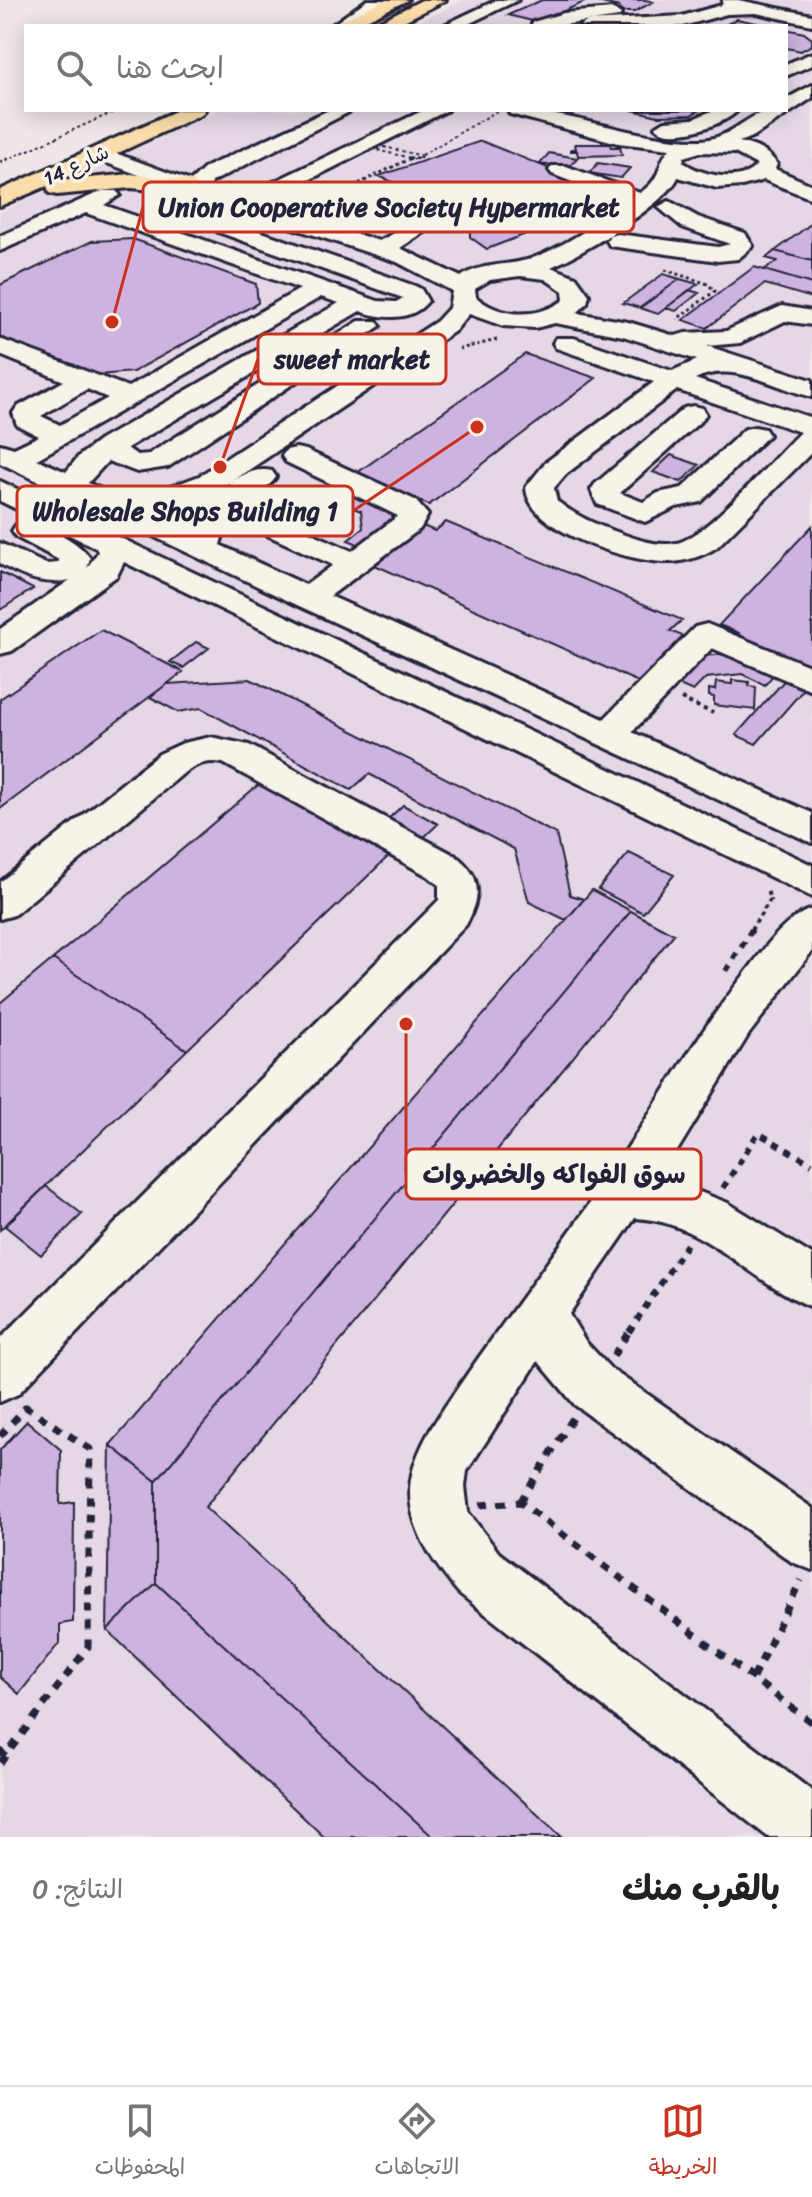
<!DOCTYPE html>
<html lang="ar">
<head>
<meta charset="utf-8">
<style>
	body { margin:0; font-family:Sriracha,"Playpen Sans Arabic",sans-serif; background:#f2f2f2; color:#202124; direction:rtl }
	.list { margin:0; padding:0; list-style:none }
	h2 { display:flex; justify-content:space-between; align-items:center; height:104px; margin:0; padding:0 32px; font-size:34px }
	h2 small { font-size:26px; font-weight:400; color:#757577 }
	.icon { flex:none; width:44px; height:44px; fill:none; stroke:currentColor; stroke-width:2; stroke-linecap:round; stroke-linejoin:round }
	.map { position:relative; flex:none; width:812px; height:1837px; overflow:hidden; direction:ltr }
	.search { position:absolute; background:#fff; box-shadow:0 4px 20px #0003; left:24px; right:24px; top:24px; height:88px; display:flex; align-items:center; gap:20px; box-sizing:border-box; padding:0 28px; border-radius:0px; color:#757577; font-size:30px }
	.sheet { height:248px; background:#fff }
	nav { display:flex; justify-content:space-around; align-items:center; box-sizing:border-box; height:112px; border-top:2px solid #e0e0e0; background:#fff; font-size:22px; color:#757577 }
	nav a { display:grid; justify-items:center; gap:4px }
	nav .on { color:#c8321e }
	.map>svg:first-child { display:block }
	.built { fill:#e5d7e5 }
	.building { fill:#ceb3e1; stroke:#22223b; stroke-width:2 }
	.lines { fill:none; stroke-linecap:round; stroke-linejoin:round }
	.minor-casing { stroke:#22223b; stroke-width:6 }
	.major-casing { stroke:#22223b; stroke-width:6 }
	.path-far4 { stroke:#22223b; stroke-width:2; stroke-dasharray:3 3; stroke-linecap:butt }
	.path-far3 { stroke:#22223b; stroke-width:3; stroke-dasharray:3 3; stroke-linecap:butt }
	.path-far2 { stroke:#22223b; stroke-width:4; stroke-dasharray:4 4; stroke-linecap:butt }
	.path-far1 { stroke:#22223b; stroke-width:6; stroke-dasharray:7 7; stroke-linecap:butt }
	.path { stroke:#22223b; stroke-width:7; stroke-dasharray:9 9; stroke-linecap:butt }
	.minor { fill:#f7f3e8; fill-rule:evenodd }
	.major { fill:#fbddab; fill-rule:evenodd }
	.labels { text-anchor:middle; stroke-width:7; stroke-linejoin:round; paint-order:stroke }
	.far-street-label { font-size:20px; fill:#22223b; stroke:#f7f3e8 }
	.leader { fill:none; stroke:#c8321e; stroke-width:3 }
	.callout-dot { fill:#c8321e; stroke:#f7f3e8; stroke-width:3 }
	.callout { fill:#f7f3e8; stroke:#c8321e; stroke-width:3 }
	.callout-label { font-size:26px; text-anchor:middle; font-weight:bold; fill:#22223b }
</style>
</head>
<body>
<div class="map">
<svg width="812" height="1837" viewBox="0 0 812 1837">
	<rect width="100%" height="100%" fill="#efe6e7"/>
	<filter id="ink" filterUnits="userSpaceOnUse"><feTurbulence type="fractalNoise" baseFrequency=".0125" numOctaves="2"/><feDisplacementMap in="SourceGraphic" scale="16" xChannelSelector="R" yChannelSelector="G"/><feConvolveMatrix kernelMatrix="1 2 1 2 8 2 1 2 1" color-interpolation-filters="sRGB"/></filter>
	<g filter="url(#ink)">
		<path class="built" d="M466 0H812V1837H0V212L221 110H786V26H408Z"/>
		<path class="building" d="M542 0H646L653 2 634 12H622L619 7 589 0 566 10 568 12 555 13 536 22 508 15Z
			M737 19 771 26H723Z
			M786 29 804 33 812 39V45L801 51 786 48Z
			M632 110H700L691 115 658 116Z
			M481 141 580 181 477 220 379 176Z
			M575 144H610L611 147H620L622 155 578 156 577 151H571V149H576Z
			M549 153 577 158 568 168 540 164Z
			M598 163 630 168 621 178 589 173Z
			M497 215 533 231 526 234 490 218Z
			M571 217 579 220 542 235 534 232Z
			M490 218 526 234 487 249 470 237V231L479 222Z
			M812 223V261L775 251Z
			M133 239 256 284 258 303 133 372 86 376 0 340V285L92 241Z
			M775 251 812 261V284L764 270 777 261 766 258Z
			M754 267 812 284V298L765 284 707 328 683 320Z
			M663 274 680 279 640 308 623 303Z
			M680 279 698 284 658 314 640 308Z
			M689 290 699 293 676 311 666 308Z
			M525 354 596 378 429 505 354 475Z
			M671 455 699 465 681 482 653 472Z
			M358 493 389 505 396 529 370 549 348 540 363 528 361 511 343 504Z
			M446 522 682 620 670 631 690 639 645 685 368 562 418 524 435 531Z
			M812 526V671L731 643 739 633 719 625Z
			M0 572 33 589 0 610Z
			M101 630 183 672 0 809V699Z
			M196 642 209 648 183 668 170 662Z
			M737 653 778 669 765 685 742 674 706 678 693 691 670 681 691 657Z
			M791 673 811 681 756 744 736 735Z
			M250 679 556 834 570 895 584 899 566 920 529 902 514 849 369 774 351 790 201 708 178 712 150 697 167 684Z
			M732 680 749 682V686L756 687 755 710 714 705V697L709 696V689L715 690 716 682 732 684Z
			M264 780 394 851 187 1050 53 959Z
			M403 805 438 824 420 841 385 822Z
			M629 853 674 875 643 913 598 889Z
			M592 890 631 911 156 1481 110 1445Z
			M631 911 674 934 205 1507 562 1837H433L156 1583V1481Z
			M53 959 187 1050 0 1230V1003Z
			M46 1186 82 1214 41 1255 5 1226Z
			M27 1421 61 1450 60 1504 74 1502 73 1622 60 1624V1642L19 1694 0 1677V1450Z
			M110 1445 156 1481V1583L107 1630Z
			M156 1583 433 1837H324L107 1630Z"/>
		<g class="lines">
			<defs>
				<path id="minor" d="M367 0H388L349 26H331Z
					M497 0H518L464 26H442Z
					M723 0H738L812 15V25L756 13 727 14 683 26H580L588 21 682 16 722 5Z
					M613 9 621 14 619 17 556 26H531L533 22 564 13Z
					M812 53V65L786 76V64Z
					M812 85V98L754 136 739 142C755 146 767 150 777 164L775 169 812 185V199L764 180 742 186 717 188 678 177C667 204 580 255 551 267L576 277 589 295 587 303 577 313 628 322 675 336 685 333 726 331 782 306 812 311V325L785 321 740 343 707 346 812 380V397C775 388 733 360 695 379L812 418V452L717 547C702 557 682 563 664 562 627 561 527 531 526 487L546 462 654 382 556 348 553 343 556 338H574L672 371 697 360 623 336 555 323 535 328 503 326 469 314 455 331 231 482 194 499 149 511 194 532C205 505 238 463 272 471L276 477C271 485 264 488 256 493 236 507 226 521 220 545L306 585 333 565 265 534 261 528 265 522 276 519 287 522 352 551 398 516 286 462 282 456 286 450 296 448 306 450 415 500 428 515 420 529 330 596 604 719 695 627 707 624 812 667V691L712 648 632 732 812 813V843L297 605 0 463V444L14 448 39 436 17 425 13 413 17 407 64 381 0 355V339L128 387 300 289 86 213 0 251V236L102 191H116L120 195 104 205 378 301 396 302 403 298 218 232 210 222 205 199 93 158 90 154 93 150H107L191 181 206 167 329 110H353L212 182 211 188 232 194 265 186 424 110H448L279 195 255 202 317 222C376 195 372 198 431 221L434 226 400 248 461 277C482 262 509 267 533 258 567 245 597 223 626 203L552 174 549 170 552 166H566L640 193C665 176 655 164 670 149L618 143 510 114 508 110C573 110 635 141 701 140 729 139 745 117 768 110 773 109 781 110 786 110V99ZM700 152 735 153 757 165C740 185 701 175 683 162L684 157ZM228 207 397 262 452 291 449 308 437 321 199 476 162 490 122 499 88 483 108 461 137 472 168 467 380 326 377 321H359L149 454 137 455 127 448 360 311C382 319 412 322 428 301L421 289 415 286 234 222ZM369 214 406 227 379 241 338 228ZM520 276 545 279 563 291 564 300C537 319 501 318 476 297L475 289 490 280ZM321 297 339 303 100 440 79 456 66 472 37 459ZM87 389 108 398 60 425 41 416ZM677 390 800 432C776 456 706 537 677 543 657 547 636 539 617 532 596 525 574 515 557 501L554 488 566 474Z
					M714 110H738C725 125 671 143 655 127L665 121 693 119Z
					M669 201 698 217 745 233 753 246 738 259 718 261 610 246 607 241 610 236 618 234 718 247 730 244 682 227 658 207Z
					M693 406 702 408 706 414 702 420 620 493 643 502 658 493 682 488 745 429 755 427 765 429 769 435 701 502 676 507 645 522 597 504 591 490 595 484 684 408Z
					M0 481 812 865V897L124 562 117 576 12 651 0 654V629L70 580C44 586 23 577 0 564V543L46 564 58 563 59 560 16 537 12 531 16 525C38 519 78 540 90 558L87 568 98 552 96 548 0 501Z
					M211 737 249 745 456 856C483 877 481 897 466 925L18 1394 0 1402V1339L439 900V885L428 876 223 763C208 760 198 763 185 772L14 915 0 919V882L159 754 183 743Z
					M812 909V951L749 1034 661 1177 728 1203 812 1255V1307C749 1282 706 1221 635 1218L569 1314 586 1342 611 1369 812 1508V1570L792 1562 575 1405 538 1361 467 1471 465 1486 468 1512 499 1553 812 1791V1837H768L459 1593C431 1561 402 1518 412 1474 421 1436 447 1405 468 1373 512 1310 558 1250 602 1186 650 1117 691 1042 744 975 762 952 784 918 812 909Z"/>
				<path id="major" d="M384 0H408L354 26H330Z
					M422 0H446L394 26H370Z
					M178 110H205L202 114 58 181 131 174 193 181 196 186 193 191 185 193 131 188 57 195 49 193 47 186 0 206V190Z"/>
			</defs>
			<use href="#minor" class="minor-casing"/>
			<use href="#major" class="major-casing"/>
			<path class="path-far4" d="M384 147 423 156 415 159 376 150Z
				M422 155 497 111
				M6 160 118 110
				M408 160 411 158"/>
			<path class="path-far3" d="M409 158H419
				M0 162 10 158
				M332 197 411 158
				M665 270 708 284 715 291 677 319
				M459 349 497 340"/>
			<path class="path-far2" d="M681 699 713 713
				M751 930 770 900 767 890"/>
			<path class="path-far1" d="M726 971 753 928
				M723 1188 758 1133 812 1164
				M629 1332 687 1244"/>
			<path class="path" d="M613 1356 630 1330
				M0 1436 26 1407 90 1449 88 1647 0 1763
				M520 1502 573 1418
				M480 1505 520 1502 812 1723
				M753 1678 801 1580
				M0 1750 5 1756"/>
			<use href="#minor" class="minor"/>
			<use href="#major" class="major"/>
		</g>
	</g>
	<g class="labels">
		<g class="far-street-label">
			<text transform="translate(76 165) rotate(-25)" y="7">شارع 14</text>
		</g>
	</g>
	<path class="leader" d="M112 322L143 207M220 467L258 359M477 427L353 511M406 1024L406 1174"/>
	<g class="callout-dot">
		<circle cx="112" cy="322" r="8"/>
		<circle cx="220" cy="467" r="8"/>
		<circle cx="477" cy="427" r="8"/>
		<circle cx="406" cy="1024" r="8"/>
	</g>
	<g class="callout">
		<rect x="143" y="182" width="491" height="50" rx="8"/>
		<rect x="258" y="334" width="188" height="50" rx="8"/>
		<rect x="17" y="486" width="336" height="50" rx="8"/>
		<rect x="406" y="1149" width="295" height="50" rx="8"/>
	</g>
	<g class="callout-label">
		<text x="389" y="216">Union Cooperative Society Hypermarket</text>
		<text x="352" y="368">sweet market</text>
		<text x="185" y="520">Wholesale Shops Building 1</text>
		<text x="554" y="1183">سوق الفواكه والخضروات</text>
	</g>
</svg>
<div class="search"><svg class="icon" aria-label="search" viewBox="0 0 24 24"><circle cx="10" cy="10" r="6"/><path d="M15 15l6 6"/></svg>ابحث هنا</div>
</div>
<section class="sheet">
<h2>بالقرب منك<small>النتائج: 0</small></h2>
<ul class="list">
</ul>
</section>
<nav>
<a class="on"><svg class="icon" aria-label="map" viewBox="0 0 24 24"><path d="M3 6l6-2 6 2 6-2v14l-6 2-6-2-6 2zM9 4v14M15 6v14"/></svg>الخريطة</a>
<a><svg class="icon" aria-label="directions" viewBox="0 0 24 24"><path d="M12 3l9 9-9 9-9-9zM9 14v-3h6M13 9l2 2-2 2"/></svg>الاتجاهات</a>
<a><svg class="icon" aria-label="saved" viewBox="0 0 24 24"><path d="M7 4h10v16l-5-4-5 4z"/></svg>المحفوظات</a>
</nav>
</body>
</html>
